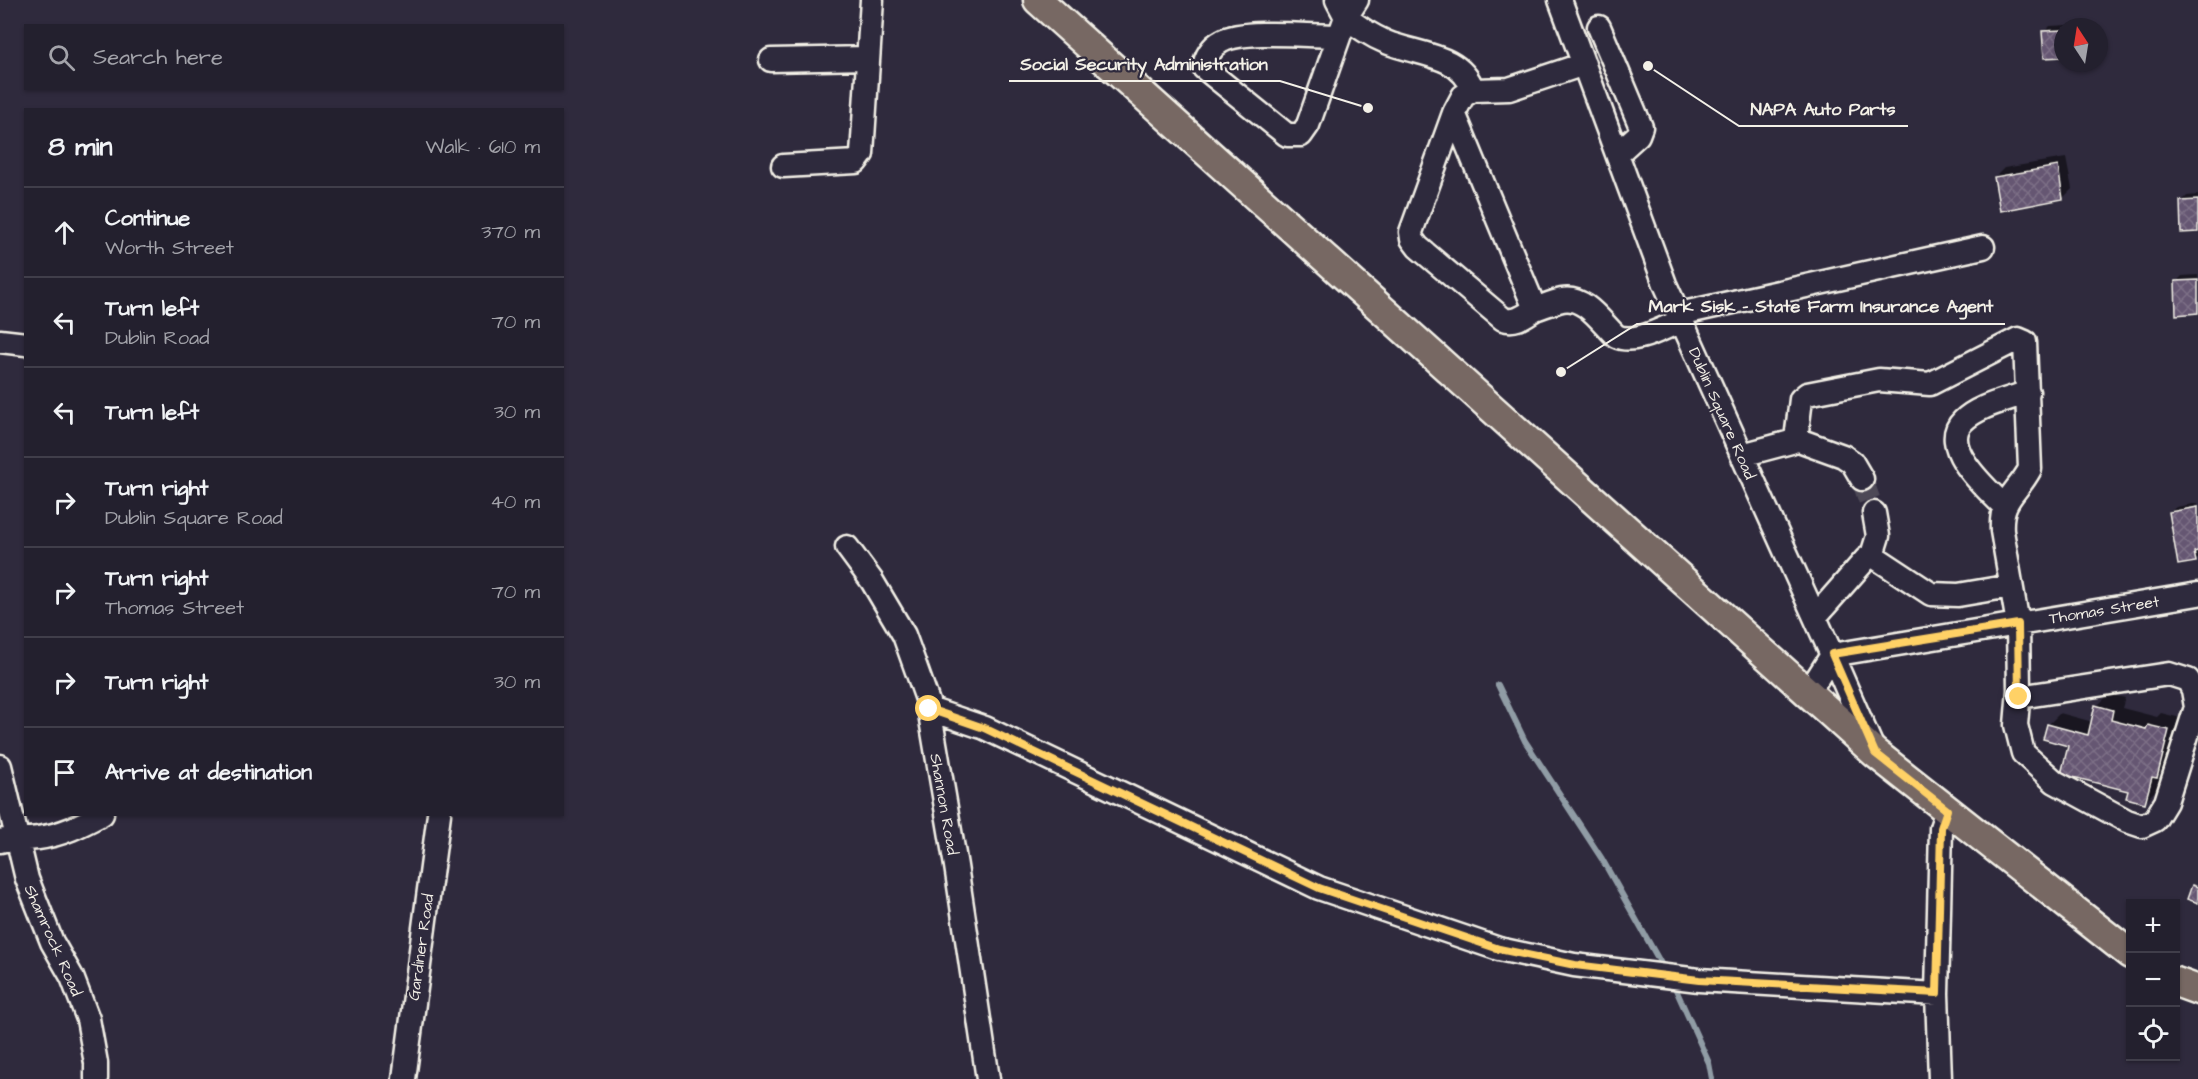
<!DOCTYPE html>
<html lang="en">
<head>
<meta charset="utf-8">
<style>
	body { margin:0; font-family:"Architects Daughter",sans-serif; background:#2b2836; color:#f1f3f6 }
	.controls { position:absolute; right:18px; bottom:18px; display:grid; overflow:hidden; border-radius:0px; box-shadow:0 2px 4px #0004 }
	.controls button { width:54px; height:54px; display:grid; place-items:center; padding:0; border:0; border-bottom:2px solid #403e4a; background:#23202e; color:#f1f3f6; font:30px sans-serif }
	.compass { position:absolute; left:2054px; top:18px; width:54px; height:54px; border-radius:50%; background:#23202e; box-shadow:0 2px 4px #0004; rotate:348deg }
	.stop { position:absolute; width:18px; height:18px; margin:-14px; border:4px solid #ffd166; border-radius:50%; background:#fff }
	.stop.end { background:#ffd166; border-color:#fff; box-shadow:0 2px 6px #0008 }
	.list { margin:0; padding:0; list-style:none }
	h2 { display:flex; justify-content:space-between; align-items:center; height:78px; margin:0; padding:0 24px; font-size:26px }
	h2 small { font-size:20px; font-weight:400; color:#a3a3aa }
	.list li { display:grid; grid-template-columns:39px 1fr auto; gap:18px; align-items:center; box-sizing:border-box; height:90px; padding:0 24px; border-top:2px solid #403e4a }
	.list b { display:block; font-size:22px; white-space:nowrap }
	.list p { margin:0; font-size:20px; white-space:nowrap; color:#a3a3aa }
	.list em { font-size:20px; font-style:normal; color:#a3a3aa }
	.icon { flex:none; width:33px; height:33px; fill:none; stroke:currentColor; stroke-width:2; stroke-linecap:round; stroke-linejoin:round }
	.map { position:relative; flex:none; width:2198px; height:1079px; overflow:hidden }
	.search { position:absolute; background:#23202e; box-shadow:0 2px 4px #0004; left:24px; top:24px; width:540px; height:66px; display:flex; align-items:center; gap:15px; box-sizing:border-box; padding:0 21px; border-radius:0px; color:#a3a3aa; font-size:22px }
	.panel { position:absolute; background:#23202e; box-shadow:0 2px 4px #0004; left:24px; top:108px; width:540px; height:708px; border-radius:0px }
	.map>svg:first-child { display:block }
	.shadow { fill:#0007 }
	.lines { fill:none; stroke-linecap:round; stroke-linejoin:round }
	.stream { stroke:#909ca5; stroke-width:6 }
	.building { fill:url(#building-cross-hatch); stroke:#f4f1e8; stroke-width:1.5 }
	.minor-tunnel { stroke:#4d4857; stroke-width:22; stroke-dasharray:22 11; stroke-linecap:butt }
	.minor-casing { stroke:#f4f1e8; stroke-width:27 }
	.major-casing { stroke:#f4f1e8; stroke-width:33 }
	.minor { stroke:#2f2a3d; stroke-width:22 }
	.major { stroke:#776864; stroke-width:28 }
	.route { stroke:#ffd166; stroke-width:8 }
	.labels { text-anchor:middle; stroke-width:4.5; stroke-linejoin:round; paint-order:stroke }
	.street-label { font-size:16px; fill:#f4f1e8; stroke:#2f2a3d }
	.leader { fill:none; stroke:#f4f1e8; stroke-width:2 }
	.callout-dot { fill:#f4f1e8; stroke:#2f2a3d; stroke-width:2 }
	.callout-label { font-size:18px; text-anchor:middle; font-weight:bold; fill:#f4f1e8; stroke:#2f2a3d; stroke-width:4.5; stroke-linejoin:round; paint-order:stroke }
</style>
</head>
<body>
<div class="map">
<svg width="2198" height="1079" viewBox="0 0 2198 1079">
	<defs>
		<pattern id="building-cross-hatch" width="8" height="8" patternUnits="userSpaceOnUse" patternTransform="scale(1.5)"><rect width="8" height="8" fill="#655672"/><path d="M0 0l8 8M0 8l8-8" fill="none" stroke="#7c6f86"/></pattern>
	</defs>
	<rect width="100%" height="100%" fill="#2f2a3d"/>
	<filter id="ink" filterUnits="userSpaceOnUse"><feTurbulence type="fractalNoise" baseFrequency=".0167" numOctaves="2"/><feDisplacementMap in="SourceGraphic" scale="12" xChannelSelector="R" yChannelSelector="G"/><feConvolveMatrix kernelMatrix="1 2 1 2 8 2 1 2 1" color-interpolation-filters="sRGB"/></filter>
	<g filter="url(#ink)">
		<path class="shadow" d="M2086 24V27H2063V55L2044 32 2050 26Z
			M2066 158 2072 189 2063 198 1995 177 2004 168Z
			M2198 195V230L2181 202 2187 196Z
			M2198 275V312L2176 282 2182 276Z
			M2198 503V558L2195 561 2170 512 2176 507Z
			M2109 694 2125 698 2122 708 2157 717 2161 713 2181 718 2168 764 2161 771 2157 789 2145 801 2070 745 2048 725 2060 713 2093 722 2097 706Z"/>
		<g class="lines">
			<path class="stream" d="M1498 685 1525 741 1602 859 1664 969
				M1673 983 1709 1063 1712 1079"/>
		</g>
		<path class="building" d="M2063 30V57L2044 58 2042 31Z
			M2058 166 2063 199 2000 211 1994 177Z
			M2198 200V232L2181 233 2180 201Z
			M2198 280V313L2176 315 2175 281Z
			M2198 507V551L2194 552 2196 562 2178 565 2169 512Z
			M2095 705 2113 710 2111 720 2146 729 2148 725 2169 730 2157 778 2152 777 2145 803 2126 798 2128 791 2061 774 2068 746 2043 739 2047 724 2088 735Z
			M2192 885 2198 887V903L2187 899Z"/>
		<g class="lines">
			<path class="minor-tunnel" d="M1862 479 1874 513"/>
			<defs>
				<path id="minor" d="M1337 0 1346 17 1357 0
					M1560 0 1665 284 1832 655 1873 749
					M1599 27 1641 127 1638 135 1617 154
					M1339 36C1311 36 1244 29 1222 41 1212 46 1205 57 1204 68L1287 135H1301L1308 125 1346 17C1359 28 1370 35 1386 42 1417 55 1460 53 1473 90
					M771 60 868 58
					M1584 64 1509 89 1473 90 1463 96 1454 113 1535 309C1544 306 1553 302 1562 300 1584 295 1602 323 1616 336 1635 345 1663 328 1681 321
					M1454 113 1411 232 1412 239 1418 247 1503 319C1516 323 1524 316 1535 309
					M783 166 856 162 862 154 872 0
					M1679 314 1983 247
					M0 341 26 344
					M1796 439 1843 456 1852 462 1862 479
					M1742 455 1791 442 1796 439 1801 399 1807 394 1879 380 1930 384 2018 339 2025 342 2030 469C2016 495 2000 498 2002 531L2018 624 2019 690 2016 725 2023 753 2055 782 2127 821 2142 826 2155 820 2166 802 2196 707 2193 690 2188 680 2169 674 2019 697
					M2004 506C1988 490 1937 446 1963 421 1979 405 2008 400 2028 392
					M847 547 872 581 904 635 928 702 956 866 988 1079
					M1872 555 1878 536 1874 513
					M1815 617 1866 559 1872 555 1931 594 1958 595 2011 586
					M1832 655 2198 594
					M1808 693 1832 655
					M929 709 985 728 1319 888 1499 949 1574 965 1699 980 1937 994
					M0 766 27 879 52 942 72 977 88 1019 96 1063V1079
					M0 841C13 838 25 840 38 838 62 835 81 825 102 814
					M404 1079 439 814
					M1940 1079 1937 994 1941 828 1947 810"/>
				<path id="major" d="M1038 0 1875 753 2130 954
					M2176 982 2198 990"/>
			</defs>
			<use href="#minor" class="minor-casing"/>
			<use href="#major" class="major-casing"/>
			<use href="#minor" class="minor"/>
			<use href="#major" class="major"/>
		</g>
	</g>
	<g class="lines" filter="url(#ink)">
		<path class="route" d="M929 709 984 728 1319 888 1499 949 1575 965 1699 980 1937 993 1941 828 1947 810 1875 753 1832 654 2018 624 2019 697"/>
	</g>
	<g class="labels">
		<g class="street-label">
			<text transform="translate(1723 413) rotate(66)" y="6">Dublin Square Road</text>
			<text transform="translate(2104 609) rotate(-9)" y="6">Thomas Street</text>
			<text transform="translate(945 804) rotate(80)" y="6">Shannon Road</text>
			<text transform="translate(54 940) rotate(66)" y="6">Shamrock Road</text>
			<text transform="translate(420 947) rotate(-82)" y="6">Gardiner Road</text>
		</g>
	</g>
	<path class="leader" d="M1368 108L1280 81H1009M1648 66L1739 126H1908M1561 372L1637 324H2005"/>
	<g class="callout-dot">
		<circle cx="1368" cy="108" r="6"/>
		<circle cx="1648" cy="66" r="6"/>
		<circle cx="1561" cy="372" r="6"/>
	</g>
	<g class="callout-label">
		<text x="1144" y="70">Social Security Administration</text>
		<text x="1823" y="115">NAPA Auto Parts</text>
		<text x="1821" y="312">Mark Sisk - State Farm Insurance Agent</text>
	</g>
</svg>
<div class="controls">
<button>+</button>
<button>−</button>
<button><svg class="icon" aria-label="locate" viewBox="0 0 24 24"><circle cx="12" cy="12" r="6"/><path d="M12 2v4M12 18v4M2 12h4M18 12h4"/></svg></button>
</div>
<svg class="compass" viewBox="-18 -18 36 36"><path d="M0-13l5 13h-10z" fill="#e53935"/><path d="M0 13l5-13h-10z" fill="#a3a3aa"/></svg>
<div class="stop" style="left:929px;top:709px"></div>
<div class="stop end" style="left:2019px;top:697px"></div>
<div class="search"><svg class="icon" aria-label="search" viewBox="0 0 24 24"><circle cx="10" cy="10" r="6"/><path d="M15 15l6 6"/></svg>Search here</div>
<section class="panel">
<h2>8 min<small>Walk · 610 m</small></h2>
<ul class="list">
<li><svg class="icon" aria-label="ahead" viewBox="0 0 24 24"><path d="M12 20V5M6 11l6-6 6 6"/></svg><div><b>Continue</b><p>Worth Street</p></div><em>370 m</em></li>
<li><svg class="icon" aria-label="left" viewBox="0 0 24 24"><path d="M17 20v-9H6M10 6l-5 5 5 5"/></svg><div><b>Turn left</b><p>Dublin Road</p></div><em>70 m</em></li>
<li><svg class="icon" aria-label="left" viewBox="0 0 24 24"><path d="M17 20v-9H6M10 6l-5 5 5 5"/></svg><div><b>Turn left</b></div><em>30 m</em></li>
<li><svg class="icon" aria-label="right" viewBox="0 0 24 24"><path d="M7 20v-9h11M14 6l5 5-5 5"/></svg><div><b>Turn right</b><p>Dublin Square Road</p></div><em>40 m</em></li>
<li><svg class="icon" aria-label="right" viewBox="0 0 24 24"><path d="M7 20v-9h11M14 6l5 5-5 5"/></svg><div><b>Turn right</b><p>Thomas Street</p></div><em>70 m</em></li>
<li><svg class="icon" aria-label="right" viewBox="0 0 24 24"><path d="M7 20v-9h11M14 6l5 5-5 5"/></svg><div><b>Turn right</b></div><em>30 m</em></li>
<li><svg class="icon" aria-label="arrive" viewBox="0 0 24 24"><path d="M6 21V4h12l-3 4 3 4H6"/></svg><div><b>Arrive at destination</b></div></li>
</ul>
</section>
</div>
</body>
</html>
